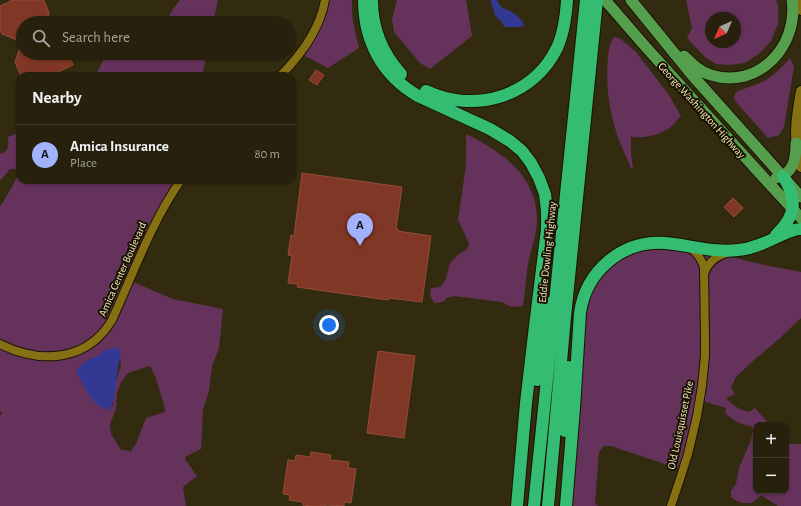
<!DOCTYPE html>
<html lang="en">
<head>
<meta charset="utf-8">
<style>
	body { margin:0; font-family:"Alegreya Sans",sans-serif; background:#322d1a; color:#f1f3f6 }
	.controls { position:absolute; right:12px; bottom:12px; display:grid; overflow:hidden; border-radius:8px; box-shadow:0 1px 3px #0004 }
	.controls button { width:36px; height:36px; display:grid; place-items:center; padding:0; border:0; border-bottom:1px solid #423e2d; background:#26200c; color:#f1f3f6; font:20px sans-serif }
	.compass { position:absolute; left:705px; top:12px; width:36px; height:36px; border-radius:50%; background:#26200c; box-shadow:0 1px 3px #0004; rotate:225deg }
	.you { position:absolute; left:329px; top:325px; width:14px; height:14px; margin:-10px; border:3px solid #fff; border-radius:50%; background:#1a73e8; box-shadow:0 0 0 6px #1a73e833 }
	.badge { display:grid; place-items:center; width:26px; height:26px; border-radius:50%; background:#a3b2fd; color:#111; font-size:13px; font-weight:700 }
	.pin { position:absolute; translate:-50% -33px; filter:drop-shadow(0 1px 2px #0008) }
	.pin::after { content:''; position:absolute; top:21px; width:14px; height:12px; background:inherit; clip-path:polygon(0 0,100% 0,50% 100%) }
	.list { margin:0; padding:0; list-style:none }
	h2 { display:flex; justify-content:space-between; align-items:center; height:52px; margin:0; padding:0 16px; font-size:17px }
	h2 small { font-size:13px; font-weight:400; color:#a4a39d }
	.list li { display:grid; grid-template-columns:26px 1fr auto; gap:12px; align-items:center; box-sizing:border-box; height:60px; padding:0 16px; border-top:1px solid #423e2d }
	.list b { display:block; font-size:15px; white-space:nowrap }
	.list p { margin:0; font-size:13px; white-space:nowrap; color:#a4a39d }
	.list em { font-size:13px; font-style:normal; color:#a4a39d }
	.icon { flex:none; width:22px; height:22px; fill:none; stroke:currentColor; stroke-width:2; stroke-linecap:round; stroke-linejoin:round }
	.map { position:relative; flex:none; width:801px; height:506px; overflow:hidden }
	.search { position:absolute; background:#26200c; box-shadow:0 1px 3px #0004; left:16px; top:16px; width:280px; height:44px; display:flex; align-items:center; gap:10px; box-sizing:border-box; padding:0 14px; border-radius:22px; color:#a4a39d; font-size:15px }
	.panel { position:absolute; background:#26200c; box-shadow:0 1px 3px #0004; left:16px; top:72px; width:280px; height:112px; border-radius:12px }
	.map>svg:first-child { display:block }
	.green { fill:#65325b; fill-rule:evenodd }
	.water { fill:#333992 }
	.building { fill:#803725; stroke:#974b39 }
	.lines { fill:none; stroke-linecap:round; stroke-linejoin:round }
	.minor-casing { stroke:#1a1300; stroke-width:10 }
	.tertiary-casing { stroke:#1a1300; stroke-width:12 }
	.primary-casing { stroke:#1a1300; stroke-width:13 }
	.motorway-casing { stroke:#1a1300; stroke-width:14 }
	.minor { stroke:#867014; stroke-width:8 }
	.tertiary { stroke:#867014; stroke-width:10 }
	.primary { stroke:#559e4d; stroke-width:11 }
	.motorway { stroke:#35bc73; stroke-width:12 }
	.labels { text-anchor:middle; stroke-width:4; stroke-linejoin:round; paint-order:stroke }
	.street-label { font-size:11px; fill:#f7ecc4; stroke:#1a1300 }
</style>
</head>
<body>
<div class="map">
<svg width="801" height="506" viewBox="0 0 801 506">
	<rect width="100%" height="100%" fill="#322b10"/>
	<path class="green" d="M180 0H218L213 23H165L173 9Z
		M328 0H352C351 17 355 32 359 48L328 68 303 55 319 31 325 14Z
		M397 0H466L472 36 430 69 420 63 394 32 392 19Z
		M686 0H776L778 5V24L771 41 760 53 745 63 728 65 716 64 706 58 687 38 692 28ZM711 18H735V42H711Z
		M614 37 621 39 636 52 669 95 681 116C677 120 673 126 668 129 656 136 644 138 631 137V154L633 168H631C628 160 624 153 621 145 610 118 605 86 608 57 609 50 609 43 614 37Z
		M107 53H207L202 76H95Z
		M790 58 794 67 784 127 779 135 768 138 736 102 734 98 735 93C741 89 748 88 755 85 769 80 781 69 790 58Z
		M20 132V180H183L151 234 131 281 173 299 223 309 219 348 212 366 209 391 203 409 201 449 185 457V459L197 476 183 487 186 506H0V416L2 413 0 411V207L12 187 19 173 15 169H10L0 181V154C10 151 8 146 8 137ZM114 351 120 358 121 366 113 389V405L107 410 79 367 90 359ZM150 366 156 378 165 409V412L146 418 136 444 131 451 121 450 111 434 110 424 116 409 117 393 121 382 128 373Z
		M466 134C502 152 538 176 537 222 536 236 531 250 528 264 526 278 525 292 523 306L511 307 502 302 454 296 447 298 443 302 434 303 430 295 431 288 440 287 446 279 450 263 458 255 467 249 469 243 458 220 466 165Z
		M632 242 727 256 760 264 801 272V318L779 339 755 359 736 377 731 387 735 394 726 398C732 405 740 410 749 412L755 408 770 425H756V491H786V442L791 444H801V506H778L761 495C759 497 756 500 753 502 745 505 737 502 731 497V491L736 484 739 468 751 440 753 430 751 426C740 425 733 420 725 413L726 408 703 401 683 470 611 446H604L599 452 595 503 596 505 599 506H567L586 294 597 269Z"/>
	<path class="water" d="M490 0H497C500 9 505 8 512 12 517 15 521 19 524 24L523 27H504C502 20 499 21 496 16 494 14 492 4 490 0Z
		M116 347 120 351C121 359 118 366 117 374 115 386 117 401 108 410 94 408 82 383 76 371L79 367 85 362 97 356 106 350Z"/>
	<path class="building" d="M13 0H44L49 13 46 23H23V53H68L73 65 49 76H21L15 62 22 42 2 34 0 30V6Z
		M316 70 324 75 317 85 309 80Z
		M302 173 402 187 396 229H398V231L431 236 422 302 389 298 388 300 297 287 298 284 288 283 292 256 288 255 291 235 294 236Z
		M733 198 743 208 734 217 724 207Z
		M378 351 415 356 404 438 367 433Z
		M311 452 331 455 330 460 349 462 348 468 356 469 351 503 344 502V506L326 505V506H311L303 505V502L289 500 290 495 283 494 288 460 295 461 296 455 310 457Z"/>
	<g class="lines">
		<defs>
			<path id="minor" d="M280 76C300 56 320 29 325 0
				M704 274C708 262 716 256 727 253
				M0 344C40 364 87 362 112 320 134 272 151 223 181 180
				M671 506 680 479 688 454 697 416 702 386 705 356V340L704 267C701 258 697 252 689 247"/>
			<path id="tertiary" d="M797 0 801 10
				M801 91C796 120 793 138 801 167"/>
			<path id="primary" d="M605 0 644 45 764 178 801 218
				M631 0 692 75 801 197
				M684 56C692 64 700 72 711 75 758 90 799 46 792 0
				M776 178C794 174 796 158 796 143"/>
			<path id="motorway" d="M364 0C364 41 382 75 418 96L490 129 510 141 522 151 531 163 539 178 545 194 547 211V229L535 326 526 403 517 506
				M372 0C372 28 382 53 401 74
				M426 91C474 114 533 97 557 48 564 33 566 16 567 0
				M776 235C796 216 798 200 783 176
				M537 380 547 303
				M565 431 568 367
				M534 506 586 0
				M548 506 565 317 597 0
				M566 506 574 408 580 313C586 271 622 240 665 243 689 245 714 253 738 250 751 249 763 244 775 238 784 234 792 229 801 229"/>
		</defs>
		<use href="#minor" class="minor-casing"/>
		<use href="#tertiary" class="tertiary-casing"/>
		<use href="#primary" class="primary-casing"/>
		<use href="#motorway" class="motorway-casing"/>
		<use href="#minor" class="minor"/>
		<use href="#tertiary" class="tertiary"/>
		<use href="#primary" class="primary"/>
		<use href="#motorway" class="motorway"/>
	</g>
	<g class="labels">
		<g class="street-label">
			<text transform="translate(702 110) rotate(48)" y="4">George Washington Highway</text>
			<text transform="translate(547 252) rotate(-84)" y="4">Eddie Dowling Highway</text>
			<text transform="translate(122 269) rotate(-66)" y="4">Amica Center Boulevard</text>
			<text transform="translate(680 425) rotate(-78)" y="4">Old Louisquisset Pike</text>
		</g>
	</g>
</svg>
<div class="controls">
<button>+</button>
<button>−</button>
</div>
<svg class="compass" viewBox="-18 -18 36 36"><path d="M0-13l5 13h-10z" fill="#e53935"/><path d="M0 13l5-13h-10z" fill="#a4a39d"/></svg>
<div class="you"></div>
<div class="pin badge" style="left:360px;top:246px">A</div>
<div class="search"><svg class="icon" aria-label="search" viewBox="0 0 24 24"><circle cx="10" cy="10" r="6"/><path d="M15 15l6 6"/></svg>Search here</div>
<section class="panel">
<h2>Nearby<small></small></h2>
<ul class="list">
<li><span class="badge">A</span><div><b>Amica Insurance</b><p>Place</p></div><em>80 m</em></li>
</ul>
</section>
</div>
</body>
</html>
